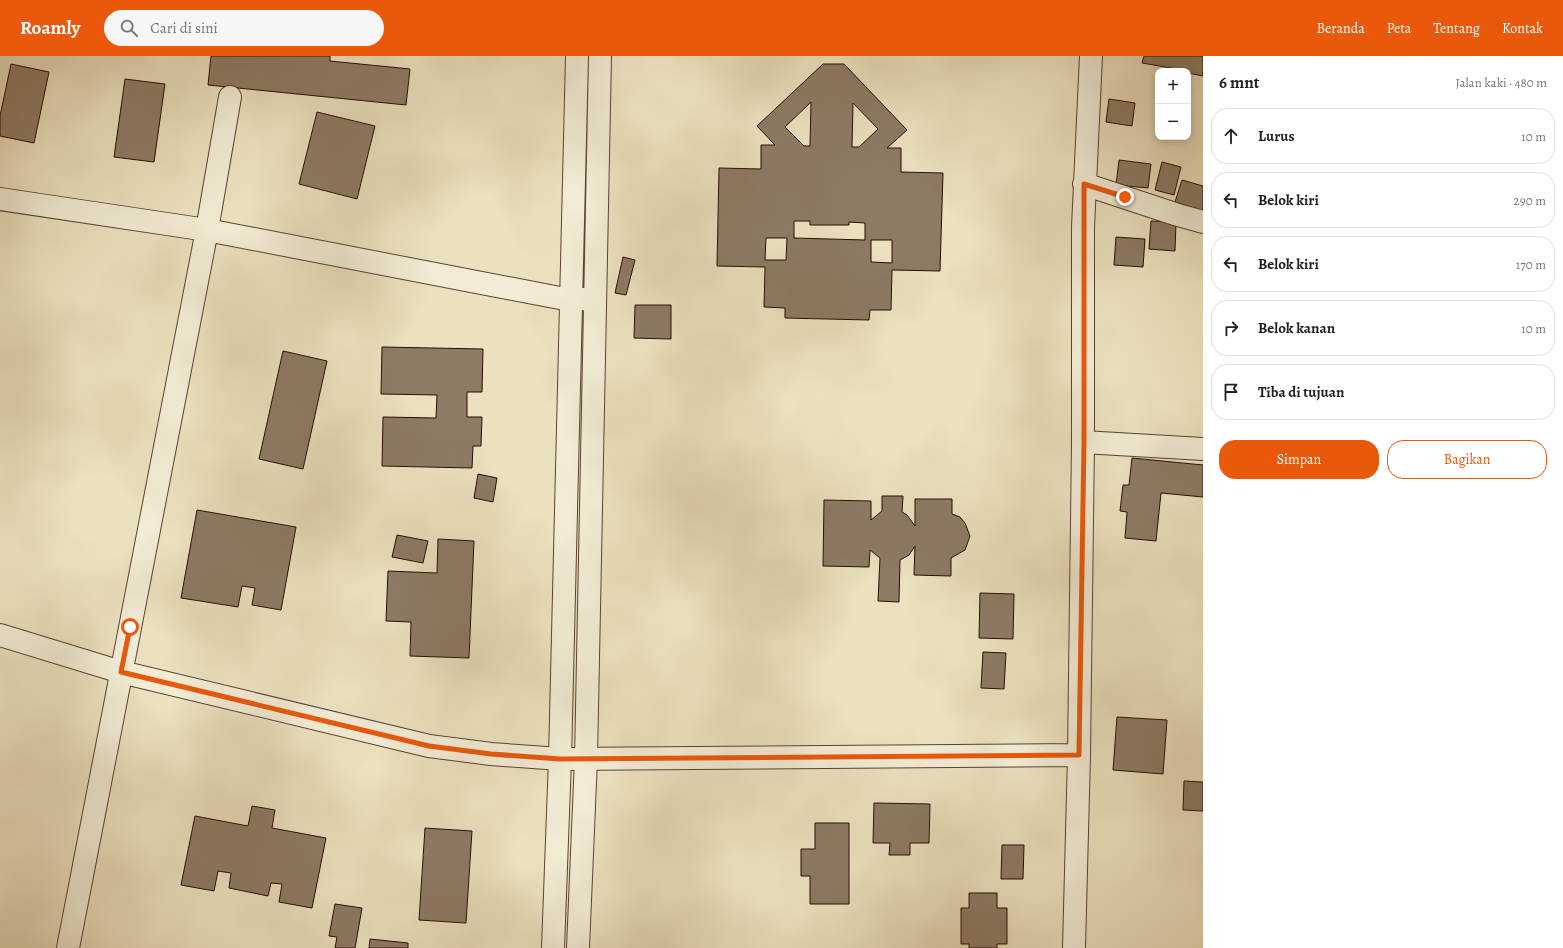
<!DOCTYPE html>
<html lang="id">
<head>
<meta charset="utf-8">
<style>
	body { margin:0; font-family:Alegreya,serif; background:#f6f6f6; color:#202124 }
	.controls { position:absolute; right:12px; top:12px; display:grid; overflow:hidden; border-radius:8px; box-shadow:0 2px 10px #0003 }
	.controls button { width:36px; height:36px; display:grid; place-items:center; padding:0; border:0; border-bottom:1px solid #e0e0e0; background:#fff; color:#202124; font:20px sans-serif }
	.stop { position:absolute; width:12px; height:12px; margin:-9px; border:3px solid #ea580c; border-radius:50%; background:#fff }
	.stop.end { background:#ea580c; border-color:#fff; box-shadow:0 1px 4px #0008 }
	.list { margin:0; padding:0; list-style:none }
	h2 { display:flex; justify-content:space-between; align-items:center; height:52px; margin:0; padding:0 16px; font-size:17px }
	h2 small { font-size:13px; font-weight:400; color:#757577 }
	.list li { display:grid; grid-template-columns:26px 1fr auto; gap:12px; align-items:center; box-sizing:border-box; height:56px; margin:0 8px 8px; padding:0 8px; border:1px solid #e0e0e0; border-radius:16px }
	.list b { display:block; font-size:15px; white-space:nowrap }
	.list em { font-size:13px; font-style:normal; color:#757577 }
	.actions { display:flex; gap:8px; padding:12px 16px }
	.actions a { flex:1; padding:9px 0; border:1px solid #ea580c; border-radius:16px; text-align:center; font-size:14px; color:#ea580c }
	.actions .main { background:#ea580c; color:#fff }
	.icon { flex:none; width:22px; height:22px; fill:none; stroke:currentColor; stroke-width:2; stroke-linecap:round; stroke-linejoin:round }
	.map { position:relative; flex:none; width:1203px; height:892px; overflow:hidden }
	header { display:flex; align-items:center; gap:24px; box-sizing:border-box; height:56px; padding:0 20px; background:#ea580c; color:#fff }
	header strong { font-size:19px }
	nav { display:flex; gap:22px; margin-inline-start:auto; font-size:14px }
	.search { width:280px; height:36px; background:#f6f6f6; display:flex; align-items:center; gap:10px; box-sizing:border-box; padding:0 14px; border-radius:22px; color:#757577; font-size:15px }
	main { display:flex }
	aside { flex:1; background:#fff }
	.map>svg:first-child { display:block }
	.building { fill:#8d7b65; stroke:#280d03; fill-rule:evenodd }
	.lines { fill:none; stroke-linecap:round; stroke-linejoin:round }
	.minor-casing { stroke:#594232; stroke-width:24 }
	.minor { stroke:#f2ecd5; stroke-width:22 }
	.route { stroke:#ea580c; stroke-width:5 }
</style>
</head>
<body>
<header>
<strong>Roamly</strong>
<div class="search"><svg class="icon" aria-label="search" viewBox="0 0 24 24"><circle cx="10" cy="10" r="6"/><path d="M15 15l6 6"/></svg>Cari di sini</div>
<nav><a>Beranda</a><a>Peta</a><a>Tentang</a><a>Kontak</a></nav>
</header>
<main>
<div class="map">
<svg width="1203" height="892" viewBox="0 0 1203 892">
	<rect width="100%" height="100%" fill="#ebe1bf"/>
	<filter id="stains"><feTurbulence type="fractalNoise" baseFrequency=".005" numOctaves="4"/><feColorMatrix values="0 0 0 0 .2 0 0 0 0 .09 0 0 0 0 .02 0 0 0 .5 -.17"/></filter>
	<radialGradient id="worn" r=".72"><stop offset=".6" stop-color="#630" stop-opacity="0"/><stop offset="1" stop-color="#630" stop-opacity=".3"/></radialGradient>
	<path class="building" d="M211 0H330V5L410 13 406 49 208 29Z
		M1144 0H1203V20L1188 17V15L1142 7Z
		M11 8 49 16 34 87 0 80V60Z
		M823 8H844L907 74 887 92H901V116L943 117 940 215 892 214 891 254H870L869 264 785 262V252L764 251 765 211 717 210 719 112 761 113V89H775L757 70ZM811 46 810 90H804L785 71ZM853 47 878 73 859 91H852ZM794 165H810V169H849V166L865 167V184L794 182ZM766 182H787L786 204H765ZM871 184H892V207L871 206Z
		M125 23 165 28 154 106 114 101Z
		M1109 43 1135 47 1132 70 1106 66Z
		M317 56 375 70 357 143 299 128Z
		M1119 104 1151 108 1148 132 1116 129Z
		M1162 106 1181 111 1174 139 1155 134Z
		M1182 124 1203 130V155L1175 146Z
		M1151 165 1176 166 1175 195 1149 193Z
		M1116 181 1145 183 1143 211 1114 209Z
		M623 201 635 204 626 239 615 237Z
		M635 249H671V283L634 282Z
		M382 291 483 293 482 336H467V361H482L481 390H473L472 412 382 410 383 361 436 362 437 339 381 338Z
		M283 295 327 305 303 413 259 403Z
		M1132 402 1203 409V441L1161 437 1156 485 1125 482 1127 456 1120 455 1123 429H1129Z
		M478 418 497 422 493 446 474 442Z
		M882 440H903L902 456 907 459 915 470V443H952V458L960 461 965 467 970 480 965 494 951 502V520L914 519 915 490 909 499 900 504 899 546 878 545 880 502 870 494 869 511 823 510 824 444 871 445V464L882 455Z
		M197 454 296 471 281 554 252 549 255 532 242 530 238 551 181 542Z
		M397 479 428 485 423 507 392 501Z
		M438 483 474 485 469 602 410 600 411 566 386 565 388 515 437 517Z
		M980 537 1014 538 1013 583 979 582Z
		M983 596 1006 597 1004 633 981 632Z
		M1117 661 1167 664 1163 718 1113 714Z
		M1184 725 1203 726V755L1183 754Z
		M874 747 930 748 929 787H910V799H889L890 787H873Z
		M252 750 275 754 272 772 326 782 312 852 279 846 282 828 271 827 268 840 229 832 231 817 218 815 214 835 181 829 195 760 248 770Z
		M815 767H849V848H810V820H801V793H815Z
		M425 772 472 775 466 867 419 864Z
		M1002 789H1024L1023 823H1001Z
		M969 837H997V852H1007V888H997V892H969V888H961V852H969Z
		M335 848 362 852 355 892H335L337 881 329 880Z
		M370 883 408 887V892H369Z"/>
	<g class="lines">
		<defs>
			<path id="minor" d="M1084 128 1178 159 1203 166
				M0 143 207 174 570 244 584 243
				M1083 386 1203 393
				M0 579 121 616 429 690 491 698 560 703 1079 699
				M68 892 207 174 230 41
				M553 892 560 703 577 0
				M578 892 586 703 600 0
				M1074 892 1079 699 1083 386V171L1091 0"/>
		</defs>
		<use href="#minor" class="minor-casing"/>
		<use href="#minor" class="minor"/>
	</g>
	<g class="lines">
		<path class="route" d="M130 571 121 616 429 690 491 698 560 703 1079 699 1084 386V128L1125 141"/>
	</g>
	<rect width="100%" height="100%" filter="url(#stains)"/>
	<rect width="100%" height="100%" fill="url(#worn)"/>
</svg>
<div class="controls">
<button>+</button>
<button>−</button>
</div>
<div class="stop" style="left:130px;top:571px"></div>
<div class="stop end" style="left:1125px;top:141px"></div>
</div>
<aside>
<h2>6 mnt<small>Jalan kaki · 480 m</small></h2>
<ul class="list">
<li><svg class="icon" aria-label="ahead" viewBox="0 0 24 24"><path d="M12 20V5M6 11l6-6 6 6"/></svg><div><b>Lurus</b></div><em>10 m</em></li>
<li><svg class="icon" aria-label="left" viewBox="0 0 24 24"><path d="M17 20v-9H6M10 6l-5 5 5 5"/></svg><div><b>Belok kiri</b></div><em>290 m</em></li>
<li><svg class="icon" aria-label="left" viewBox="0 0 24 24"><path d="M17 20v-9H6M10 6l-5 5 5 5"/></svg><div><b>Belok kiri</b></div><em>170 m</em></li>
<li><svg class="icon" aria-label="right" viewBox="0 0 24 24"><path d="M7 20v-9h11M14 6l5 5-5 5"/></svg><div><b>Belok kanan</b></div><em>10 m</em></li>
<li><svg class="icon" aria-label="arrive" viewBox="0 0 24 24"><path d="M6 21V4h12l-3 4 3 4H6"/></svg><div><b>Tiba di tujuan</b></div></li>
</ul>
<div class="actions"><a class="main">Simpan</a><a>Bagikan</a></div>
</aside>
</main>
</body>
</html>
